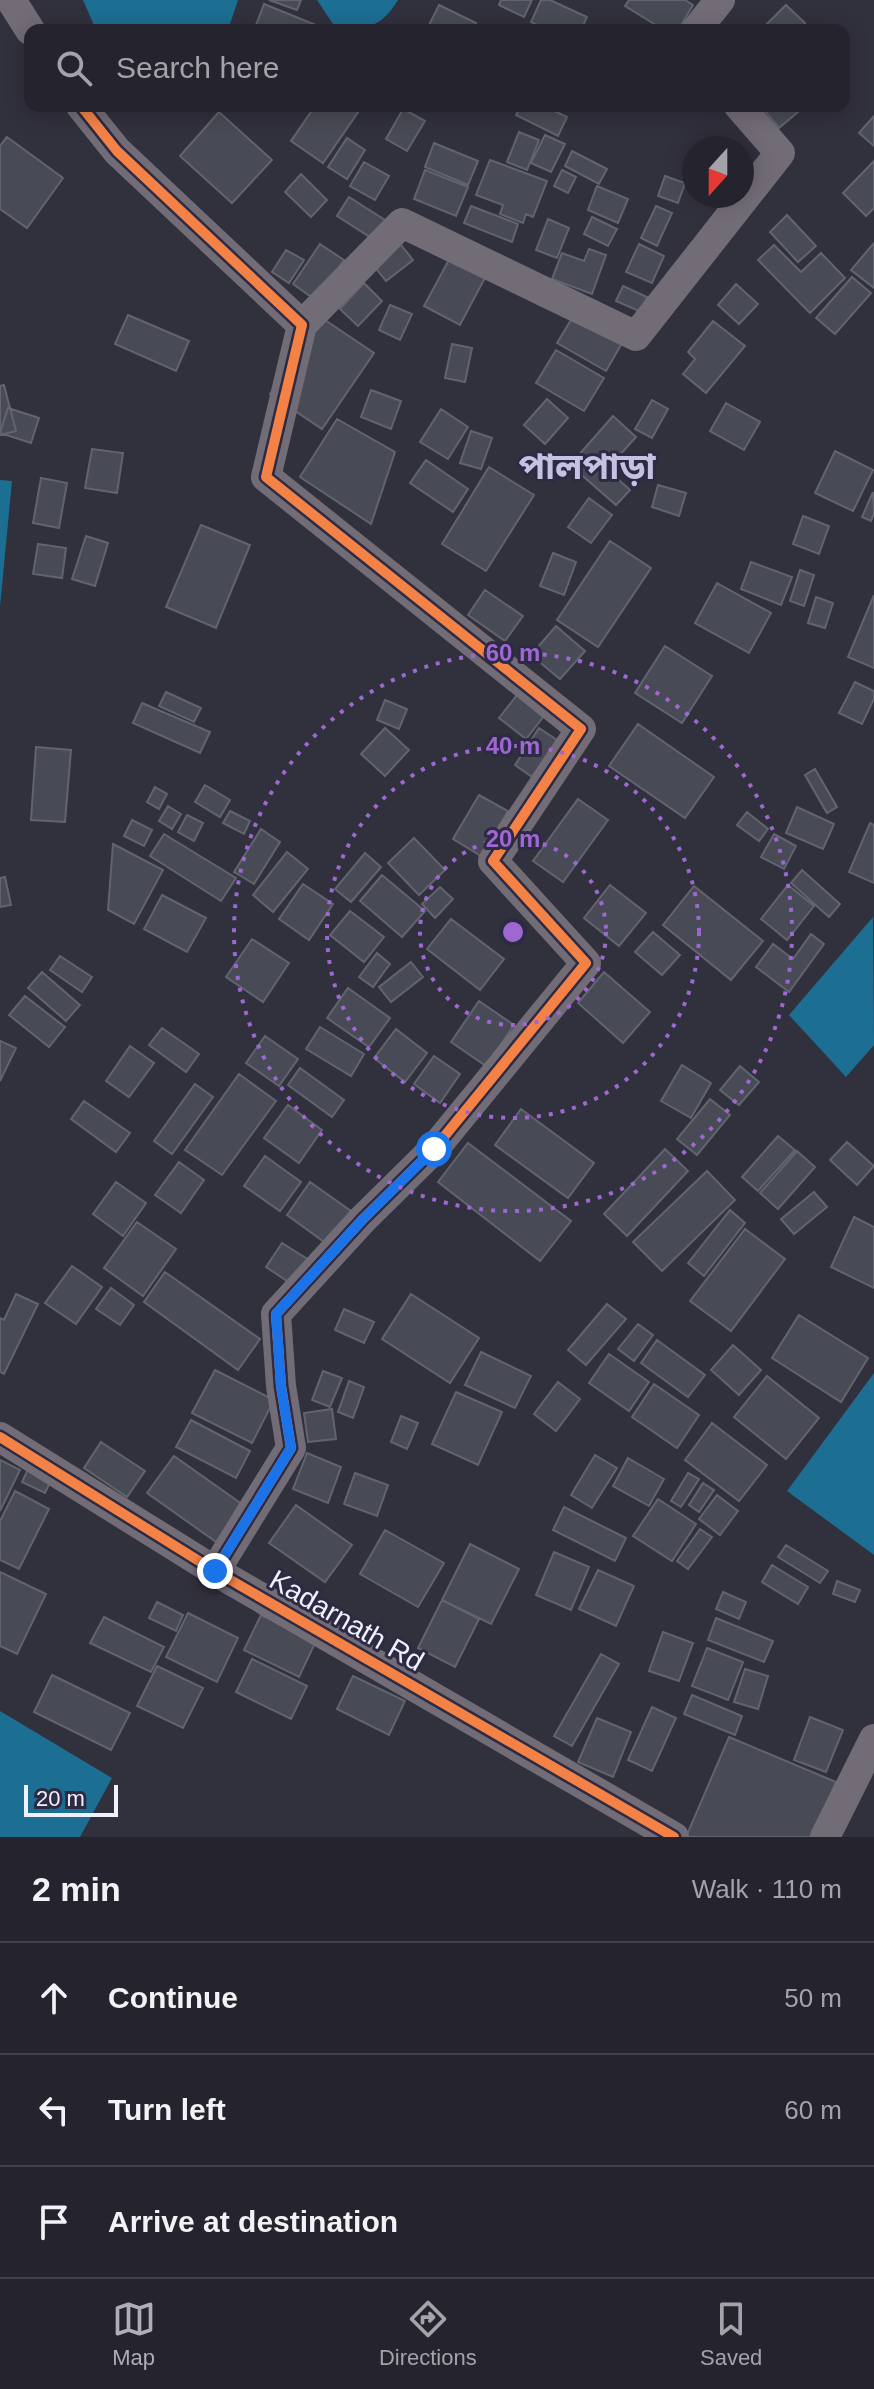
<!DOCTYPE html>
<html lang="en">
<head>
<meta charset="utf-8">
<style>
	body { margin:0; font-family:Helvetica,"Noto Sans Bengali",sans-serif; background:#2d2c36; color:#f1f3f6 }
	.compass { position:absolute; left:682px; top:136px; width:72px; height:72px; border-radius:50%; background:#25242e; box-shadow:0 4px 20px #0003; rotate:201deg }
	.scale { position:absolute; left:24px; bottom:20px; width:94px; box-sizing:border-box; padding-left:8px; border:4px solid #f1f0fd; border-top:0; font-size:22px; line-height:28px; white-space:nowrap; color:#f1f0fd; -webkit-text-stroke:6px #2d2a43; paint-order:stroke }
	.stop { position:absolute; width:24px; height:24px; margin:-18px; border:6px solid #1a73e8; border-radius:50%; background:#fff }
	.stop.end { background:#1a73e8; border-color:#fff; box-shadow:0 2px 8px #0008 }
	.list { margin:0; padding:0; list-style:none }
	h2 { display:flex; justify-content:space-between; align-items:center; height:104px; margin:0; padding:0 32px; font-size:34px }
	h2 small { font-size:26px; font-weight:400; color:#a3a4aa }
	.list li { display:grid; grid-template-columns:52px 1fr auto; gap:24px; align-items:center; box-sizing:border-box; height:112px; padding:0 32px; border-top:2px solid #42414a }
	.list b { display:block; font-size:30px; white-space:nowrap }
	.list em { font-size:26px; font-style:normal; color:#a3a4aa }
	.icon { flex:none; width:44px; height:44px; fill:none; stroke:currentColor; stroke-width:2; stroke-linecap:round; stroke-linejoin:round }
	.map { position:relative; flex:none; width:874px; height:1837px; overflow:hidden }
	.search { position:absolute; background:#25242e; box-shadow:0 4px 20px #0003; left:24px; right:24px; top:24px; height:88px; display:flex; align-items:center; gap:20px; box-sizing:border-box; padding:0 28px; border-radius:16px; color:#a3a4aa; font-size:30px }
	.sheet { height:440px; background:#25242e }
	nav { display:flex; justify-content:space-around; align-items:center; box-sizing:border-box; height:112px; border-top:2px solid #42414a; background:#25242e; font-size:22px; color:#a3a4aa }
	nav a { display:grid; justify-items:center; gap:4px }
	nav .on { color:#aeadba }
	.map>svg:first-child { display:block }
	.water { fill:#1d6e93 }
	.building { fill:#484a55; stroke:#61646e; stroke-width:2 }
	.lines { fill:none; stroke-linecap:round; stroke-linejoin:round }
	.minor { stroke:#726c77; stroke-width:30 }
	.cycleway-casing { stroke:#2d2a43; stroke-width:15 }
	.cycleway { stroke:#f48246; stroke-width:10 }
	.route { stroke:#1a73e8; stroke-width:10 }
	.ring { fill:none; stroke:#9e67d2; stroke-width:4; stroke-dasharray:4 8 }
	.labels { text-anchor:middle; stroke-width:6; stroke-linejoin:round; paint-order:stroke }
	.street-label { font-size:28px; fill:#f1f0fd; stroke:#2d2a43 }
	.district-label { font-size:36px; font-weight:bold; fill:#c4c2e2; stroke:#2d2a43 }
	.centre { fill:#9e67d2; stroke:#2d2a43; stroke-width:4 }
	.ring-label { font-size:24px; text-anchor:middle; font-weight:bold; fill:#9e67d2; stroke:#2d2a43; stroke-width:6; stroke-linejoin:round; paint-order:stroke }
</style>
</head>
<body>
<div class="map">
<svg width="874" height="1837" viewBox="0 0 874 1837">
	<rect width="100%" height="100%" fill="#31303d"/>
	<path class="water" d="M83 0H238L228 30H96Z
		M317 0H398C382 26 368 30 337 30Z
		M0 480 12 481 0 607Z
		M873 917 874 1045 846 1077 789 1015Z
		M874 1373V1555L787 1491Z
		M0 1711 112 1778 80 1837H0Z"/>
	<path class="building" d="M269 0H301L297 10Z
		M501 0H532L524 17 499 5Z
		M541 0H550L587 17 581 30H548L531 22Z
		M629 0H685L693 5 678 30H664L625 6Z
		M264 4 316 25 314 30H267L256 25Z
		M439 5 476 23 473 30 427 29Z
		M786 5 805 23 799 30H761Z
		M315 106H358L361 108 323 163 291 141Z
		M521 106H544L567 117 558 136 516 115Z
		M761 106H805L779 128Z
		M403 109 425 121 407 151 386 139Z
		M219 112 272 160 232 203 180 156Z
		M874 116V146L859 133Z
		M519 132 539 140 527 170 507 162Z
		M545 135 565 144 551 172 531 163Z
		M7 137 63 178 27 228 0 209V146Z
		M347 138 365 150 347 179 328 167Z
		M434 143 478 161 468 185 425 167Z
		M572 151 607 169 599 184 565 166Z
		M490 160 547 181 533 217 526 214 523 223 500 214 503 205 476 195Z
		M874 161V208L866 216 843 193Z
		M364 162 389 176 375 200 350 186Z
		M425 170 468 187 456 216 414 199Z
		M562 170 576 177 568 193 554 186Z
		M301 174 327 200 311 217 285 192Z
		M665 176 685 183 678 203 658 196Z
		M597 186 628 199 618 223 588 210Z
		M349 197 385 220 373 239 337 216Z
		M471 206 518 224 512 242 464 223Z
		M656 206 672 213 657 246 641 238Z
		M787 215 816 246 798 262 770 232Z
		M592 217 617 229 608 246 584 234Z
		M548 219 569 228 557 258 536 250Z
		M398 241 413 260 386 281 371 262Z
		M874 243V288L851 270Z
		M320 244 344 260 317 301 293 284Z
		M639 244 664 256 652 283 626 272Z
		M774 245 801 272 821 253 845 278 810 313 758 260Z
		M589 249 606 255 592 294 552 279 562 253 584 261Z
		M286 250 304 260 289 283 272 272Z
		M451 256 486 276 460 325 424 306Z
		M852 277 871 293 835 334 816 318Z
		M364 283 382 301 358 326 340 309Z
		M736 284 758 304 739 324 718 305Z
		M623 286 647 297 641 312 616 301Z
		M390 305 412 314 400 340 379 330Z
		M577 310 625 338 606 371 557 343Z
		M128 315 189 341 176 371 115 344Z
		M322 318 374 353 322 429 270 394Z
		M713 321 745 346 706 393 683 374 695 359 688 352Z
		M452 344 472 348 465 382 445 378Z
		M556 350 604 378 584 411 536 383Z
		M4 385 16 431 0 435V386Z
		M371 390 401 401 391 429 361 417Z
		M547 399 568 418 545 444 524 425Z
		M652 400 668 409 652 438 635 429Z
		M726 403 760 422 744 450 710 431Z
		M8 408 39 418 31 443 0 433Z
		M441 409 468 427 448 459 420 442Z
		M613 416 636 437 607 469 630 490 616 505 570 465Z
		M337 419 395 452 371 524 300 477Z
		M471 431 492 438 481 469 460 463Z
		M92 449 123 453 117 493 85 488Z
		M835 451 873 470 853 511 815 493Z
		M426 460 468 489 453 512 410 483Z
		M489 467 534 495 486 571 442 544Z
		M41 478 67 483 59 528 33 523Z
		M658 485 686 493 679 516 652 507Z
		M873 492 874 513 871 521 862 517Z
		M589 498 612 515 591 543 568 527Z
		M803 516 829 526 819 554 793 544Z
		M201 525 250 545 216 628 166 607Z
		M86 536 108 543 95 586 72 579Z
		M610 541 651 568 598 647 557 620Z
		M38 544 66 548 62 578 33 574Z
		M553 553 576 562 564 595 540 586Z
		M751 562 792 577 781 605 741 589Z
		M800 570 814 575 804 606 790 601Z
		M717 583 771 613 749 653 695 623Z
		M485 590 523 616 505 641 468 615Z
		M874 595V668L848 657Z
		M816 597 833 603 825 628 808 623Z
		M556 626 585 651 560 679 531 655Z
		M665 646 712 676 682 723 635 693Z
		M855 682 874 691V699L862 724 839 713Z
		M166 692 201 708 194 722 159 706Z
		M517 695 544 716 526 739 499 718Z
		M385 700 407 709 399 729 377 720Z
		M142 703 210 732 200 753 133 723Z
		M638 724 714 777 685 818 609 766Z
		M385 728 409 750 385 776 361 754Z
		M539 728 557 740 532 777 515 765Z
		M36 747 71 750 65 822 31 820Z
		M815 769 837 807 827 813 805 775Z
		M205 785 230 800 220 817 195 802Z
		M155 787 167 794 159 809 147 802Z
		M479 795 508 811 481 856 453 839Z
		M578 799 608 820 563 882 533 861Z
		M168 806 181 814 172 829 159 821Z
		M797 807 834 824 823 849 786 833Z
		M230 811 250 821 244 834 223 823Z
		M747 812 768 829 759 841 737 825Z
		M187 815 203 823 194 841 178 832Z
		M132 820 152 830 144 846 124 836Z
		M870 823 874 825V883L849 872Z
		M261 829 280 842 254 884 234 872Z
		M164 834 236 878 221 901 150 856Z
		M774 834 796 846 784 869 761 857Z
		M414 838 445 870 419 895 388 863Z
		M113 844 163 870 134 924 108 910Z
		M287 852 308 869 273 912 253 895Z
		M365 853 381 867 351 902 335 889Z
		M802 870 840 904 829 917 791 883Z
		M382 875 425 911 402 937 360 901Z
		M5 877 11 905 0 907V878Z
		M303 884 333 904 309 940 279 919Z
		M610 885 646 913 619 946 584 918Z
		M788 885 814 906 787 940 761 919Z
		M694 886 763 941 731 980 663 925Z
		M440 887 453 899 435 918 422 904Z
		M162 895 206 918 187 952 144 929Z
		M350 911 384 937 364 962 330 935Z
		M451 919 504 959 480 990 427 949Z
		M653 932 680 955 662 975 635 952Z
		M811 934 824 944 789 992 756 967 773 944 793 959Z
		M252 939 289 963 263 1002 226 977Z
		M377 953 390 964 373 987 359 977Z
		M60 956 92 977 82 992 50 970Z
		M411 962 423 977 391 1002 379 987Z
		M42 972 80 1005 66 1021 28 988Z
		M604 972 650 1012 623 1043 578 1003Z
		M348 988 390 1018 369 1047 327 1018Z
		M25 996 65 1027 49 1047 9 1015Z
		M479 1001 514 1025 486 1066 451 1042Z
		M320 1027 364 1054 351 1076 306 1049Z
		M162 1028 199 1054 186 1072 149 1045Z
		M396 1029 427 1053 405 1082 374 1058Z
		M265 1036 298 1059 279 1086 246 1063Z
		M0 1041 16 1048 0 1081Z
		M130 1046 154 1063 129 1097 106 1081Z
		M434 1056 460 1074 440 1103 414 1084Z
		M682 1065 711 1083 691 1118 661 1101Z
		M740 1066 759 1082 739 1105 720 1090Z
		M300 1068 344 1100 332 1117 288 1085Z
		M239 1074 276 1101 222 1175 185 1150Z
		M195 1084 213 1097 172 1154 154 1141Z
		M710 1099 730 1115 697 1155 677 1139Z
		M84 1101 130 1133 116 1152 71 1119Z
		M288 1105 322 1130 299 1163 264 1138Z
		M521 1109 594 1163 568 1198 495 1145Z
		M778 1136 795 1150 758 1191 742 1177Z
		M847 1142 874 1166 857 1185 830 1160Z
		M468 1143 571 1221 540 1261 438 1182Z
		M665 1149 688 1171 627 1236 604 1214Z
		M797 1151 815 1167 778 1209 760 1193Z
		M265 1156 301 1182 280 1211 244 1186Z
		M179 1162 204 1180 181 1213 155 1195Z
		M707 1171 735 1200 662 1271 633 1242Z
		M116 1182 146 1203 123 1236 93 1214Z
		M310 1182 351 1211 327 1244 287 1215Z
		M814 1192 827 1207 794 1234 781 1219Z
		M730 1210 745 1223 704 1276 688 1263Z
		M854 1217 874 1227V1288L831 1267Z
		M137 1222 176 1249 143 1296 104 1268Z
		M745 1229 785 1259 731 1331 690 1301Z
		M282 1243 309 1260 293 1285 266 1267Z
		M72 1266 102 1287 76 1324 45 1303Z
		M165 1272 260 1339 238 1370 144 1302Z
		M111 1288 134 1305 120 1325 96 1309Z
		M16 1294 38 1304 4 1374 0 1372V1318L4 1320Z
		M411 1294 479 1338 450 1383 382 1339Z
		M607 1304 626 1319 586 1365 568 1350Z
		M344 1309 374 1322 364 1343 335 1330Z
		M799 1315 868 1358 841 1402 772 1358Z
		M638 1324 653 1335 634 1361 618 1349Z
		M657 1340 705 1375 688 1397 641 1363Z
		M733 1345 761 1370 739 1395 711 1370Z
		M481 1352 531 1376 515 1408 465 1385Z
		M609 1354 649 1382 629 1411 589 1383Z
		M215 1370 274 1400 252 1443 192 1413Z
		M323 1371 342 1378 330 1407 312 1400Z
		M767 1376 819 1418 786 1459 734 1417Z
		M349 1381 364 1387 353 1418 338 1412Z
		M558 1382 580 1399 556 1431 534 1414Z
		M654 1384 699 1415 677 1448 632 1417Z
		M456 1392 502 1412 478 1465 432 1444Z
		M332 1409 336 1439 308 1442 304 1413Z
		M401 1416 418 1423 407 1449 391 1442Z
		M191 1420 250 1451 236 1478 176 1447Z
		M712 1423 767 1465 739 1501 685 1460Z
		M101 1442 145 1471 127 1497 84 1468Z
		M307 1453 341 1467 328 1503 293 1489Z
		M595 1455 617 1468 592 1508 571 1495Z
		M174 1456 246 1507 219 1544 147 1493Z
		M628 1458 664 1479 649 1506 613 1486Z
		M0 1460 20 1470 0 1511Z
		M30 1465 53 1476 45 1493 22 1482Z
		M355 1473 388 1485 377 1516 344 1504Z
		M688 1473 699 1479 681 1507 671 1501Z
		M703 1483 714 1490 699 1512 689 1505Z
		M15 1491 49 1509 19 1569 0 1560V1521Z
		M717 1495 738 1511 720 1535 699 1519Z
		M658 1499 696 1524 672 1561 633 1536Z
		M296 1505 352 1545 325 1582 269 1543Z
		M564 1507 626 1538 615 1561 553 1530Z
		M700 1529 712 1537 688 1569 677 1561Z
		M385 1530 444 1563 418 1607 360 1574Z
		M470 1544 519 1569 491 1624 442 1600Z
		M786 1545 828 1571 820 1583 778 1557Z
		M554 1552 589 1567 571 1610 536 1595Z
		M772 1565 808 1587 798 1604 762 1582Z
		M598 1570 634 1586 616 1626 579 1609Z
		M0 1572 46 1594 17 1654 0 1646Z
		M837 1581 860 1590 855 1602 833 1594Z
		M723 1592 746 1602 739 1619 716 1609Z
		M442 1600 479 1619 455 1667 418 1648Z
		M157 1602 183 1615 176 1631 149 1618Z
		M188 1613 238 1638 217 1682 166 1657Z
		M261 1615 316 1641 299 1677 244 1650Z
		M104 1617 164 1647 151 1672 90 1643Z
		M716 1618 773 1641 764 1662 708 1640Z
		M663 1632 693 1643 679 1681 649 1671Z
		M707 1648 743 1662 728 1700 692 1686Z
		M601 1654 619 1664 572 1746 554 1736Z
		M252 1659 307 1686 291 1719 236 1692Z
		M157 1666 203 1688 183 1728 137 1706Z
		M745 1669 768 1676 758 1709 734 1702Z
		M52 1675 130 1713 111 1750 34 1712Z
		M353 1676 405 1701 389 1735 337 1709Z
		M692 1695 742 1716 735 1735 684 1714Z
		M652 1707 676 1718 652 1771 628 1760Z
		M810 1717 843 1730 826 1772 794 1760Z
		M597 1718 631 1732 613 1777 578 1762Z
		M729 1737 836 1782 812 1837H686Z"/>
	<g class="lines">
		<path class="minor" d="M11 0 30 30
			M696 30 720 0
			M81 106 117 151 302 325 266 477 581 729 493 861 586 963 434 1149 363 1219 276 1314 281 1386 291 1448 215 1571
			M302 325 402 223 636 336 780 153 739 106
			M0 1437 215 1571 674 1837
			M825 1837 874 1739"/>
		<defs>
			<path id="cycleway" d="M81 106 117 151 302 325 266 477 581 729 493 861 586 963 434 1149 363 1219 276 1314 281 1386 291 1448 215 1571
				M0 1437 215 1571 674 1837"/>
		</defs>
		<use href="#cycleway" class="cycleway-casing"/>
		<use href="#cycleway" class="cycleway"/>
	</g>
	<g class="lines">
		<path class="route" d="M215 1571 291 1448 281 1386 276 1314 363 1219 434 1149"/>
	</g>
	<g class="ring">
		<circle cx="513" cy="932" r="93"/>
		<circle cx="513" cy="932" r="186"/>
		<circle cx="513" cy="932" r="279"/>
	</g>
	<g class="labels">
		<g class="street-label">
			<text transform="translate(347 1620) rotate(30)" y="10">Kadarnath Rd</text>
		</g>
		<g class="district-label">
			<text x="587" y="479">পালপাড়া</text>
		</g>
	</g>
	<circle cx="513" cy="932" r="12" class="centre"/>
	<g class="ring-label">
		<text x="513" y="661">60 m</text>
		<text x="513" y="754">40 m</text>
		<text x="513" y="847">20 m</text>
	</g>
</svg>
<svg class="compass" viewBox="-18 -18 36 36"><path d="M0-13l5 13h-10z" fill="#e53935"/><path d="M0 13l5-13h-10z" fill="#a3a4aa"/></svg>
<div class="scale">20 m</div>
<div class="stop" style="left:434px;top:1149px"></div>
<div class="stop end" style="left:215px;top:1571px"></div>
<div class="search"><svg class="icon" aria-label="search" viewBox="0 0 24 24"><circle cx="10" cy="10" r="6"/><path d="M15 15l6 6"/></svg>Search here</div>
</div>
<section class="sheet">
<h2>2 min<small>Walk · 110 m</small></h2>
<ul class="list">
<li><svg class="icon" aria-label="ahead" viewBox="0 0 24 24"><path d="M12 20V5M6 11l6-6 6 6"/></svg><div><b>Continue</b></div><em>50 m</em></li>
<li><svg class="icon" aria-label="left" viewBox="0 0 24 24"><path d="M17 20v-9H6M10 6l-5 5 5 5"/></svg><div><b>Turn left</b></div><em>60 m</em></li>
<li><svg class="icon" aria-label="arrive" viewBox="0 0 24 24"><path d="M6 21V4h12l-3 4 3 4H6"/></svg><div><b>Arrive at destination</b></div></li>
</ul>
</section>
<nav>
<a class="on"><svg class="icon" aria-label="map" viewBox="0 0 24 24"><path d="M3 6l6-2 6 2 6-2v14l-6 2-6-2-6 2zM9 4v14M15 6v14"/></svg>Map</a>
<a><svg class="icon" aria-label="directions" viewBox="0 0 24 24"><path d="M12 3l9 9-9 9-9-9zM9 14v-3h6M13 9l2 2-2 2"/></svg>Directions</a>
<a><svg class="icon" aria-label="saved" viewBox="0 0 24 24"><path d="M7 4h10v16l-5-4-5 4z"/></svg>Saved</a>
</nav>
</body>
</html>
